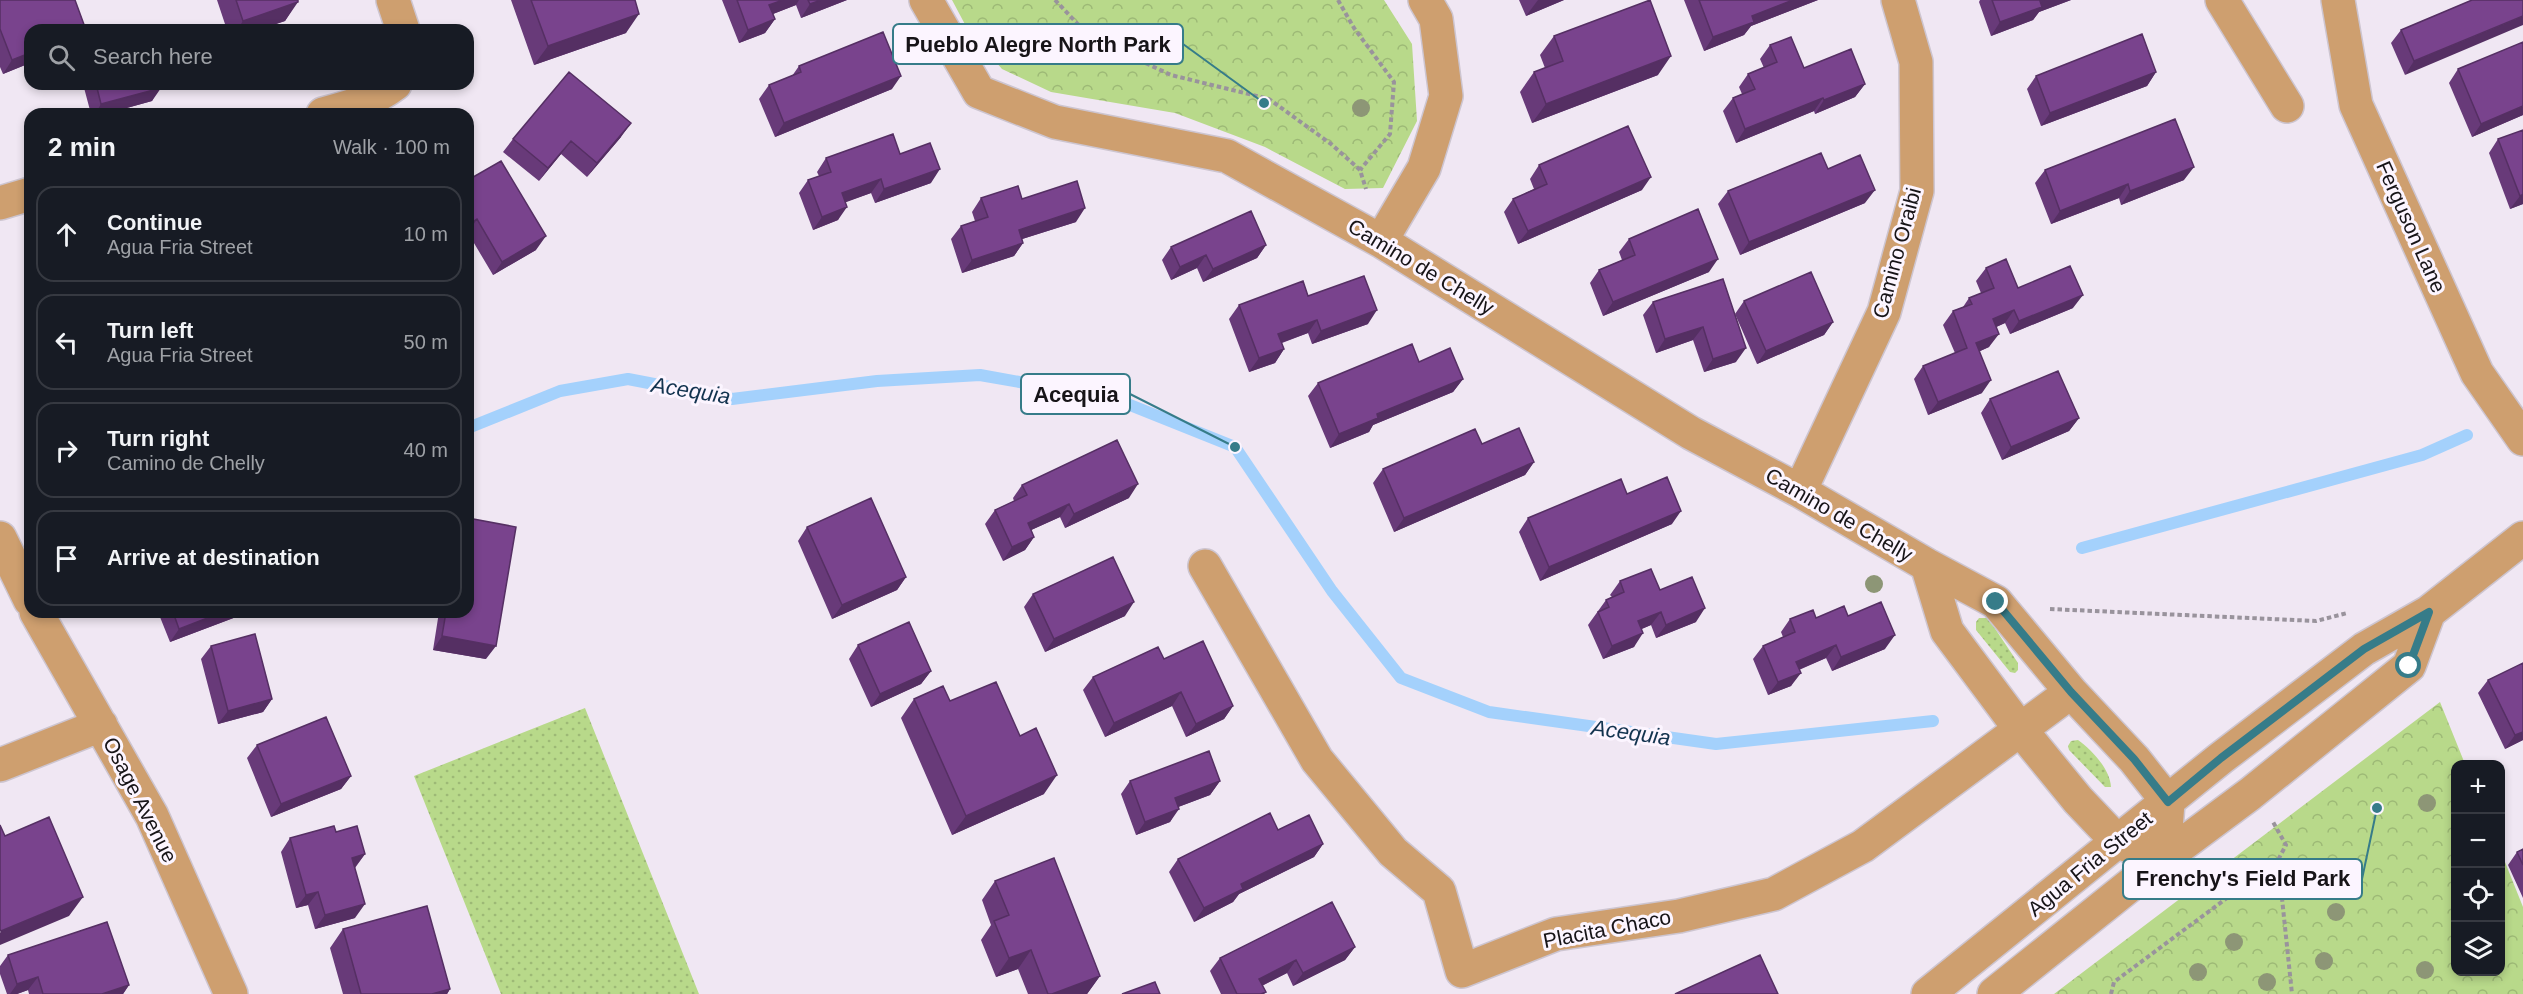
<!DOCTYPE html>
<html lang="en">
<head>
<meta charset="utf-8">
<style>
	body { margin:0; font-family:Arial,sans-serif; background:#20242c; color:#f1f3f6 }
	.controls { position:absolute; right:18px; bottom:18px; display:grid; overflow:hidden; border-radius:12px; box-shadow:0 3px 9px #0003 }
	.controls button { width:54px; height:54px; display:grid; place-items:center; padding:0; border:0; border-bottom:2px solid #363941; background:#171b24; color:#f1f3f6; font:30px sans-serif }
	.stop { position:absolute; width:18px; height:18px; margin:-14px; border:4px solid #367c89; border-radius:50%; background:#fff }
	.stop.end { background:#367c89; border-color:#fff; box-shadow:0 2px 6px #0008 }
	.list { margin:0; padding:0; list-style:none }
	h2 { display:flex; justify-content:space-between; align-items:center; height:78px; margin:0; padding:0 24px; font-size:26px }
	h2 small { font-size:20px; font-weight:400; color:#9ea1a6 }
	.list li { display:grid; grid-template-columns:39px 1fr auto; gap:18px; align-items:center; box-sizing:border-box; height:96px; margin:0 12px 12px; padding:0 12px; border:2px solid #363941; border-radius:18px }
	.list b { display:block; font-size:22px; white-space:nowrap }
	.list p { margin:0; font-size:20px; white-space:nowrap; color:#9ea1a6 }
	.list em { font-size:20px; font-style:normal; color:#9ea1a6 }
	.icon { flex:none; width:33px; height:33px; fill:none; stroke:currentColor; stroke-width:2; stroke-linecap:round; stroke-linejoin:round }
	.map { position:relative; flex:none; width:2523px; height:994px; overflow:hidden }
	.search { position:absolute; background:#171b24; box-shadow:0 3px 9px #0003; left:24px; top:24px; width:450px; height:66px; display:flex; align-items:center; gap:15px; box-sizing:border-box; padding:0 21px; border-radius:18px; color:#9ea1a6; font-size:22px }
	.panel { position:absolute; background:#171b24; box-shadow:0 3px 9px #0003; left:24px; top:108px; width:450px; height:510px; border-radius:18px }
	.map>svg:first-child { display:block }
	.grass { fill:url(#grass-dots) }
	.park { fill:url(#park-crowns) }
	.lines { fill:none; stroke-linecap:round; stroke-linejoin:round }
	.stream { stroke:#a4d1fc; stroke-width:12 }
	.minor-casing { stroke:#cdc5d0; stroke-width:36 }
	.path { stroke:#99939c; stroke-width:4; stroke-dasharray:4.5 3; stroke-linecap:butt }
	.minor { stroke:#ce9f6f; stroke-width:33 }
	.tree { fill:#8d9676 }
	.wall { fill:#683a79 }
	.shaded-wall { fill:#552f63 }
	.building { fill:#79438d; stroke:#552f63; stroke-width:1.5 }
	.route { stroke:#367c89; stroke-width:8 }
	.labels { text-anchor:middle; stroke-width:6; stroke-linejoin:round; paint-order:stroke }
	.street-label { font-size:21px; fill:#171418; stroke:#fcf5ff }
	.water-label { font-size:22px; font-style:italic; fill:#12334f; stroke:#fcf5ff }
	.leader { fill:none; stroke:#367c89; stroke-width:2 }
	.callout-dot { fill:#367c89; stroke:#fcf5ff; stroke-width:2 }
	.callout { fill:#fcf5ff; stroke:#367c89; stroke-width:2 }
	.callout-label { font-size:22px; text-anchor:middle; font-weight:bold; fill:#171418 }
</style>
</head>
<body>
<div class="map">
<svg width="2523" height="994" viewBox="0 0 2523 994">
	<defs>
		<pattern id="grass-dots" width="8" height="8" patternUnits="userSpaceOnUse" patternTransform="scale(1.5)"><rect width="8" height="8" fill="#b8d98a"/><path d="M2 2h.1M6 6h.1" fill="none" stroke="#9db976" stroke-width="1.8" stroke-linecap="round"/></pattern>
		<pattern id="park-crowns" width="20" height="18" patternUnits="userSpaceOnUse" patternTransform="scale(1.5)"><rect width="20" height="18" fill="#b8d98a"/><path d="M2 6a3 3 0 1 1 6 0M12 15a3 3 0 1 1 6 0" fill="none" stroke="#9db976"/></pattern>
	</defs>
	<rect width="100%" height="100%" fill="#f0e7f3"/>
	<path class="grass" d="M1979 618H1988L2018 663V670L2015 673 2010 672 1976 630V622Z
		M585 708 699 994H501L414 776Z
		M2078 740C2092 750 2110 769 2111 787H2105L2069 750 2068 746 2071 741Z"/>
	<path class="park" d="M952 0H1384L1412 44 1417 121 1383 188 1345 189 1265 147 1175 113 1051 92 1002 69 968 30Z
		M2440 702 2465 764H2456V972H2500L2501 852 2523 907V994H2054Z"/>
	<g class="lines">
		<path class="stream" d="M468 428 560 391 628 379 732 399 877 381 980 375 1115 399 1235 447 1332 591 1401 678 1489 712 1716 744 1933 721
			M2082 548 2422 455 2467 435"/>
		<defs>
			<path id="minor" d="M393 0 403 30
				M926 0 979 92 1055 122 1227 156 1381 241 1691 433 1800 491 1927 565 1996 602 2071 692 2134 759 2168 802 2164 858
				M2222 0 2287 106
				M2338 0 2356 105 2477 373 2523 439
				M323 114C349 107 373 101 395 84
				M0 203 30 194
				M1381 241 1424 168 1446 96 1436 19 1425 0
				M1800 491 1884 312 1917 191 1916 62 1898 0
				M0 538 30 600
				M1927 565 1947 631 2020 729 2078 800 2118 842 2137 849
				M1205 566 1317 760 1393 852 1439 891 1462 971 1556 934 1679 916 1774 894 1863 846 2071 692
				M36 612 152 816 231 994
				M0 765 101 725
				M1928 994 2221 758 2364 649 2429 612 2523 538
				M1994 994 2164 858 2250 794 2409 666 2429 612"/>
		</defs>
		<use href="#minor" class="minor-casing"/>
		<path class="path" d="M1055 0 1090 37 1171 75 1269 99 1331 144 1360 170 1366 189
			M1338 0 1354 28 1394 82 1390 134 1360 170
			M2050 609 2316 621 2347 613
			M2278 860 2292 994
			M2111 994 2114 982 2278 860 2286 845 2273 822"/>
		<use href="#minor" class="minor"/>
	</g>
	<g class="tree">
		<circle cx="1361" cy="108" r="9"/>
		<circle cx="1874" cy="584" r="9"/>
		<circle cx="2427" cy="803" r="9"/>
		<circle cx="2336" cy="912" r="9"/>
		<circle cx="2234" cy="942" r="9"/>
		<circle cx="2324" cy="961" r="9"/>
		<circle cx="2425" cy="970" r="9"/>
		<circle cx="2198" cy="972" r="9"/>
		<circle cx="2267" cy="982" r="9"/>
	</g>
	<path class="wall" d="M0 0 30 63 3 74 0 67Z
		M217 0H298L285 21 258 30H227Z
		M511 0H635L626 33 534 65Z
		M722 0H847L801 18 796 5 773 14 775 19 765 33 739 43Z
		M1519 0H1564L1526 16Z
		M1684 0H1818L1751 26 1744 35 1704 51Z
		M1980 0H2071L2039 12 2033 20 1991 36 1979 2Z
		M2472 0 2405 75 2391 43 2401 30Z
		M1554 36 1658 75 1532 123 1520 92 1534 72 1545 68 1540 55Z
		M1770 45 1804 68 1865 84 1855 97 1815 114 1814 111 1736 143 1723 111 1733 98 1742 94 1739 87 1748 74 1764 68 1760 59Z
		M799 66 892 89 775 137 759 99 769 85 792 76Z
		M2458 69 2523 115 2472 137 2449 83Z
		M2156 72 2147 86 2041 126 2027 89 2036 76Z
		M83 84H160L152 101 105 114H91Z
		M621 137 587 177 561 154 539 181 503 152 513 139Z
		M2498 139 2523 204 2510 209 2489 153Z
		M900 154 931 183 875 203 871 193 845 202 838 220 813 230 799 193 808 180 819 176 817 172 826 158Z
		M501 161 536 250 493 275 468 233Z
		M1539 165 1642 190 1518 244 1504 212 1513 199 1534 189 1530 179Z
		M1828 169 1865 203 1740 255 1718 204 1728 191Z
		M2045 170 2184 180 2121 205 2119 198 2051 224 2035 183Z
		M981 198 1022 199 1076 222 1022 239 1023 243 1014 256 962 273 951 239 961 226 975 221 972 212Z
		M1629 239 1709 272 1603 316 1590 283 1599 270 1622 260 1619 252Z
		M1266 245 1257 258 1203 282 1197 268 1171 280 1162 260 1171 247Z
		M1986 268 2018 288 2073 308 2010 334 2005 323 1996 327 1989 347 1980 351 1982 393 1928 415 1914 379 1923 366 1955 353 1943 325 1953 311 1963 307 1969 298 1981 293 1976 281Z
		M1723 279 1736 362 1704 372 1693 340 1656 353 1643 315 1653 302Z
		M1308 296 1368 324 1312 344 1308 333 1282 343 1284 349 1275 363 1249 372 1229 319 1239 305Z
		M1744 301 1833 322 1824 335 1757 364 1735 314Z
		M1419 362 1463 379 1453 392 1373 425 1369 432 1330 448 1308 396 1318 383Z
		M1990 399 2079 418 2069 431 2002 460 1981 413Z
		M1482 444 1534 462 1525 475 1394 532 1373 483 1383 469Z
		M1022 485 1129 498 1065 528 1060 517 1031 530 1034 537 1025 550 1003 561 985 524 995 510 1014 501 1013 498Z
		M1627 494 1672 524 1540 581 1519 532 1528 518Z
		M807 527 906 577 897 590 832 619 798 541Z
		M1620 581 1660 590 1696 622 1656 638 1651 625 1641 629 1634 647 1603 659 1588 625 1606 600 1612 597 1610 595Z
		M1033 594 1125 616 1045 652 1024 607Z
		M158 612H246L244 614 170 642Z
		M439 612H468L486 659 433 650Z
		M1848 616 1885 649 1832 671 1826 658 1799 670 1791 686 1768 695 1753 659 1763 646 1783 637 1781 632 1790 619Z
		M858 645 931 671 921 684 871 707 849 659Z
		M211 646 272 699 263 712 218 724 201 659Z
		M1164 659 1233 706 1224 719 1186 737 1172 706 1105 737 1083 690 1093 677Z
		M2488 680 2523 740 2505 749 2478 693Z
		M914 699 950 701 1044 794 952 835 901 718Z
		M257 745 351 776 341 789 271 817 247 758Z
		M1130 781H1220L1210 795 1178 807 1170 822 1136 835 1121 794Z
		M336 832 365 854 355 868V918L315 929 308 905 296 908 281 852 290 838Z
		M1323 844 1314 857 1239 894 1233 902 1194 922 1169 872 1178 859Z
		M2523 849V898L2508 865 2517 852Z
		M995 881 1100 976 1087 994H1028L1018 969 996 977 981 940 991 925 982 900Z
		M343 929 450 989 447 994H343L330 948Z
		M1355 947 1345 960 1293 986 1287 973 1262 986 1266 992 1264 994H1221L1210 971 1220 958Z
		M8 955 129 985 123 994H29L28 990 17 994H7L0 974V966Z"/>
	<path class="shaded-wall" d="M783 0H799L796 5 760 19 769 5Z
		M821 0H847L801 18 810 4Z
		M1538 0H1564L1526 16Z
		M1793 0H1818L1751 26 1744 35 1704 51 1713 37 1752 16Z
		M2044 0H2071L2039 12 2033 20 1991 36 2000 22Z
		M298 2 285 21 258 30H237L243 21Z
		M639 14 626 33 534 65 548 46Z
		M2523 16V25L2405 75 2414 61Z
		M775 19 765 33 739 43 748 30Z
		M30 53V63L3 74 12 60Z
		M1671 56 1658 75 1532 123 1546 104Z
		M2156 72 2147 86 2041 126 2050 113Z
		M901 76 892 89 775 137 784 123Z
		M1865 84 1855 97 1815 114 1824 100Z
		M161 88 152 101 105 114H95L101 104Z
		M1823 98 1814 111 1736 143 1745 129Z
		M2523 106V115L2472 137 2481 124Z
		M631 123 621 137 587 177 597 163Z
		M571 141 561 154 539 181 548 168Z
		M2194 167 2184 180 2121 205 2130 191Z
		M940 169 931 183 875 203 884 189Z
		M1651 177 1642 190 1518 244 1528 231Z
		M881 179 871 193 833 207 842 193Z
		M2128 184 2119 198 2051 224 2060 211Z
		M1875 190 1865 203 1740 255 1749 242Z
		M2523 194V204L2510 209 2520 196Z
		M847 207 838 220 813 230 822 217Z
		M1085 208 1076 222 1010 243 1019 230Z
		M477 219 468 233V225Z
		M546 236 536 250 493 275 502 262Z
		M1023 243 1014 256 962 273 972 260Z
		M1266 245 1257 258 1203 282 1213 269Z
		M1206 255 1197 268 1171 280 1180 267Z
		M1718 259 1709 272 1603 316 1613 302Z
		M2083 295 2073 308 2010 334 2019 321Z
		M1377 310 1368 324 1312 344 1321 331Z
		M2014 310 2005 323 1983 333 1993 319Z
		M1317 320 1308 333 1269 347 1278 334Z
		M1833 322 1824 335 1757 364 1766 351Z
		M1703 327 1693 340 1656 353 1665 339Z
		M1999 334 1989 347 1967 357 1976 343Z
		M1746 348 1736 362 1704 372 1713 359Z
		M1284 349 1275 363 1249 372 1259 358Z
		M1463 379 1453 392 1373 425 1369 432 1330 448 1339 434 1377 414Z
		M1991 380 1982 393 1928 415 1938 402Z
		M2079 418 2069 431 2002 460 2011 447Z
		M1534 462 1525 475 1394 532 1404 518Z
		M1138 484 1129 498 1065 528 1074 514Z
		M1069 504 1060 517 1018 536 1028 523Z
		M1681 511 1672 524 1540 581 1549 567Z
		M1034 537 1025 550 1003 561 1012 547Z
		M906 577 897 590 832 619 842 605Z
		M1134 602 1125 616 1045 652 1054 639Z
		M1705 608 1696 622 1656 638 1666 625Z
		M223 612H246L244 614 170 642 179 629Z
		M1661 612 1651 625 1628 635 1638 621Z
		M1643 633 1634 647 1603 659 1612 646Z
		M1895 635 1885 649 1832 671 1841 657Z
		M442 636 496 646 486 659 433 650Z
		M1836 645 1826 658 1786 675 1796 662Z
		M931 671 921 684 871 707 880 694Z
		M1801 673 1791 686 1768 695 1778 682Z
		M1181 692 1172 706 1105 737 1114 723Z
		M272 699 263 712 218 724 228 711Z
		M1233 706 1224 719 1186 737 1196 724Z
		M2523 732V740L2505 749 2515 735Z
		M1057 775 1044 794 952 835 966 816Z
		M351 776 341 789 271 817 281 804Z
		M1220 781 1210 795 1165 812 1175 798Z
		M1179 809 1170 822 1136 835 1145 822Z
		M1323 844 1314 857 1239 894 1233 902 1194 922 1204 908 1241 884Z
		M365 854 355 867 343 871 352 858Z
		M318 892 308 905 296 908 306 895Z
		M83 897 69 916 0 945V933L1 931Z
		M365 904 355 918 315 929 325 915Z
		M1355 947 1345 960 1293 986 1303 973Z
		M1031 950 1018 969 996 977 1009 958Z
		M1296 960 1287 973 1249 992 1259 979Z
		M1100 976 1087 994H1052Z
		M38 977 28 990 17 994H10L17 984Z
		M129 985 123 994H102Z
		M450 989 447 994H432Z"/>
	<path class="building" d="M0 0H75L86 30H30V53L12 60 0 29Z
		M236 0H298V2L243 21Z
		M531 0H635L639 14 548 46Z
		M737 0H783L769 5 775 19 748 30Z
		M808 0H821L810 4Z
		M1650 0 1671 56 1546 104 1534 72 1563 61 1554 36Z
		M1699 0H1793L1752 16 1754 22 1713 37Z
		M1992 0H2044L2040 1 2042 7 2000 22Z
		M2472 0H2523V16L2414 61 2401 30Z
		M883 32 901 76 784 123 769 85 801 72 799 66Z
		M2142 34 2156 72 2050 113 2036 76Z
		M1791 37 1804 68 1851 49 1865 84 1824 100 1823 98 1745 129 1733 98 1755 89 1748 74 1777 62 1770 45Z
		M2523 42V106L2481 124 2458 69Z
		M569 72 631 123 597 163 571 141 548 168 513 139Z
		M96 84H160L161 88 101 104Z
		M2175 119 2194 167 2130 191 2128 184 2060 211 2045 170Z
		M1628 126 1651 177 1528 231 1513 199 1547 184 1539 165Z
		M2523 130V194L2520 196 2498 139Z
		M893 134 900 154 930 143 940 169 884 189 881 179 842 193 847 207 822 217 808 180 831 172 826 158Z
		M1821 153 1828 169 1860 155 1875 190 1749 242 1728 191Z
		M501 161 546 236 502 262 477 219 468 225V180Z
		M1077 181 1085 208 1019 230 1023 243 972 260 961 226 988 217 981 198 1018 186 1022 199Z
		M1698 209 1718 259 1613 302 1599 270 1635 255 1629 239Z
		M1251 211 1266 245 1213 269 1206 255 1180 267 1171 247Z
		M2006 259 2018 288 2070 266 2083 295 2019 321 2014 310 1993 319 1999 334 1976 343 1991 380 1938 402 1923 366 1967 348 1953 311 1972 304 1969 298 1994 288 1986 268Z
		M1811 272 1833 322 1766 351 1744 301Z
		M1364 276 1377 310 1321 331 1317 320 1278 334 1284 349 1259 358 1239 305 1303 281 1308 296Z
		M1723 279 1746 348 1713 359 1703 327 1665 339 1653 302Z
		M1412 344 1419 362 1450 348 1463 379 1377 414 1378 418 1339 434 1318 383Z
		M2058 371 2079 418 2011 447 1990 399Z
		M1519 428 1534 462 1404 518 1383 469 1475 429 1482 444Z
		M1117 440 1138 484 1074 514 1069 504 1028 523 1034 537 1012 547 995 510 1027 495 1022 485Z
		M1667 477 1681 511 1549 567 1528 518 1621 479 1627 494Z
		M871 498 906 577 842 605 807 527Z
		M468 518 516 527 496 646 442 636 446 612H468Z
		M1113 557 1134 602 1054 639 1033 594Z
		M1651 569 1660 590 1692 577 1705 608 1666 625 1661 612 1638 621 1643 633 1612 646 1598 612 1609 607 1606 600 1624 592 1620 581Z
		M1881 602 1895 635 1841 657 1836 645 1796 662 1801 673 1778 682 1763 646 1795 632 1790 619 1813 610 1816 618 1844 606 1848 616Z
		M173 612H223L179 629Z
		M909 622 931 671 880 694 858 645Z
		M255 634 272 699 228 711 211 646Z
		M1203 641 1233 706 1196 724 1181 692 1114 723 1093 677 1158 647 1164 659Z
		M2523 663V732L2515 735 2488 680Z
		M996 682 1020 736 1036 728 1057 775 966 816 914 699 943 686 950 701Z
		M326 717 351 776 281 804 257 745Z
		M1209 751 1220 781 1175 798 1179 809 1145 822 1130 781Z
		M1270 813 1278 830 1309 815 1323 844 1241 884 1243 889 1204 908 1178 859Z
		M49 817 83 897 1 931 0 929V825L5 836Z
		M334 826 336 832 357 826 365 854 352 858 365 904 325 915 318 892 306 895 290 838Z
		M2523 849V865L2517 852Z
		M1054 858 1100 976 1052 994H1048L1031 950 1009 958 994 921 1009 915 995 881Z
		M1332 902 1355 947 1303 973 1296 960 1259 979 1266 992 1261 994H1237L1220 958Z
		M427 906 450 989 432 994H361L343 929Z
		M107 922 129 985 102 994H43L38 977 17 984 8 955Z
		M1760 955 1778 994H1675Z
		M1155 982 1160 994H1122Z"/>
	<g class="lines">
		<path class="route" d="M1996 602 2071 692 2134 759 2168 802 2221 758 2364 649 2429 612 2409 666"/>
	</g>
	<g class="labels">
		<g class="street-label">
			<text transform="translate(2411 227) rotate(66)" y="7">Ferguson Lane</text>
			<text transform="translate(1897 253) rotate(-75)" y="7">Camino Oraibi</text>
			<text transform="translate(1421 267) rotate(31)" y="7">Camino de Chelly</text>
			<text transform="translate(1839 515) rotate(30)" y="7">Camino de Chelly</text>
			<text transform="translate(140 800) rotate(63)" y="7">Osage Avenue</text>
			<text transform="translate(2090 864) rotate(-39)" y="7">Agua Fria Street</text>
			<text transform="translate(1607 929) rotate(-11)" y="7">Placita Chaco</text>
		</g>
		<g class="water-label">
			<text transform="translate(691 390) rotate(9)" y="8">Acequia</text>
			<text transform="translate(1631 732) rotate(8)" y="8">Acequia</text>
		</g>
	</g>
	<path class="leader" d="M1264 103L1183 44M1235 447L1130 394M2377 808L2362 879"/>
	<g class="callout-dot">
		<circle cx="1264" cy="103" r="6"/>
		<circle cx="1235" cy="447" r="6"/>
		<circle cx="2377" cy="808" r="6"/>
	</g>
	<g class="callout">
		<rect x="893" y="24" width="290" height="40" rx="6"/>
		<rect x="1021" y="374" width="109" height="40" rx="6"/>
		<rect x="2123" y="859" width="239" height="40" rx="6"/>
	</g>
	<g class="callout-label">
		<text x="1038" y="52">Pueblo Alegre North Park</text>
		<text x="1076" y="402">Acequia</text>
		<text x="2243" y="886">Frenchy's Field Park</text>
	</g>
</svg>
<div class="controls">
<button>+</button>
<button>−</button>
<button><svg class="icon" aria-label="locate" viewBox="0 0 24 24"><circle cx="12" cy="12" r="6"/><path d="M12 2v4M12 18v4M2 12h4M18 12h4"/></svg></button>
<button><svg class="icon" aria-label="layers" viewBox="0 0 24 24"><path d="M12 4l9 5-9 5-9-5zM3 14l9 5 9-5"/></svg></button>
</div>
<div class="stop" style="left:2409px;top:666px"></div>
<div class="stop end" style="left:1996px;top:602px"></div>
<div class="search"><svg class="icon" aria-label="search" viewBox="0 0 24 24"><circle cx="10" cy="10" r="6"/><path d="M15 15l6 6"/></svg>Search here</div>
<section class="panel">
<h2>2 min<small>Walk · 100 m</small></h2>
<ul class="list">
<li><svg class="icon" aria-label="ahead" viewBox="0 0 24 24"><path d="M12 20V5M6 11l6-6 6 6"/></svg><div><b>Continue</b><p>Agua Fria Street</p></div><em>10 m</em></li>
<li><svg class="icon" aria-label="left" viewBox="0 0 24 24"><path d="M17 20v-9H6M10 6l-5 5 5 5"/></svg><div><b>Turn left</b><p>Agua Fria Street</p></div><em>50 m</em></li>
<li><svg class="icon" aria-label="right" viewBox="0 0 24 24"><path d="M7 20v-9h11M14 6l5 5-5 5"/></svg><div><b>Turn right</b><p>Camino de Chelly</p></div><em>40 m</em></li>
<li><svg class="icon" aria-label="arrive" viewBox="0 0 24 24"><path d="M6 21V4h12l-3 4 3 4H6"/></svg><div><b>Arrive at destination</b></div></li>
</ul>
</section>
</div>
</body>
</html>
